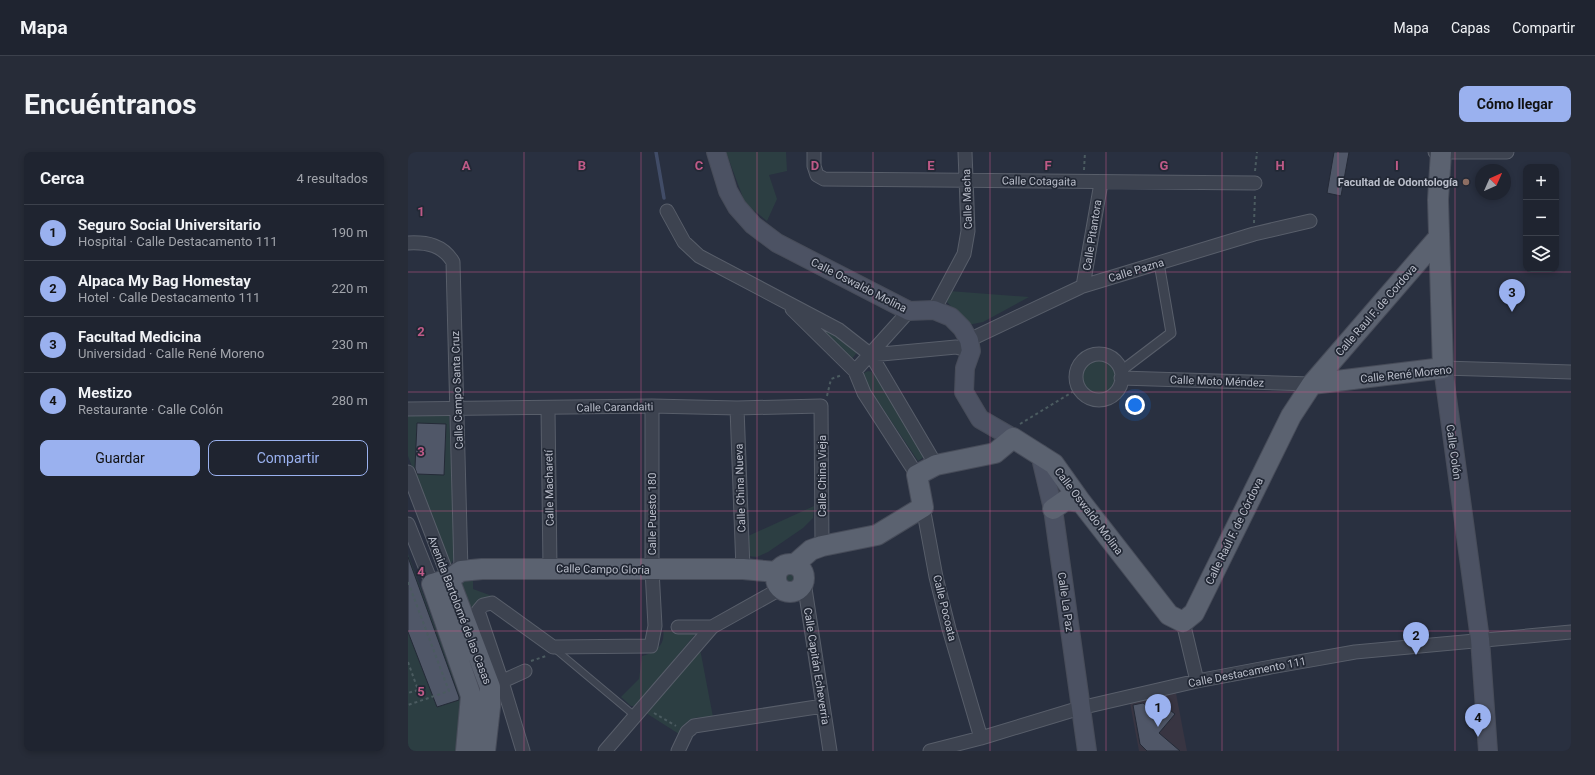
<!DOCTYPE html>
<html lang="es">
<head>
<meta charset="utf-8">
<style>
	body { margin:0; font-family:Roboto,sans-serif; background:#272c38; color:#f1f3f6 }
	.controls { position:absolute; right:12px; top:12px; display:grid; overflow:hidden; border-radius:8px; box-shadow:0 2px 6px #0003 }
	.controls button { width:36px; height:36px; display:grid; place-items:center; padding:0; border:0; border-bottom:1px solid #3c414c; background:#1f2430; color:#f1f3f6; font:20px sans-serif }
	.compass { position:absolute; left:1067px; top:12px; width:36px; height:36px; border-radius:50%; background:#1f2430; box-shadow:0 2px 6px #0003; rotate:45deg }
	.you { position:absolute; left:727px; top:253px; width:14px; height:14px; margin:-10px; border:3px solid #fff; border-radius:50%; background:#1a73e8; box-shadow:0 0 0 6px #1a73e833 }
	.badge { display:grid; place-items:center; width:26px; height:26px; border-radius:50%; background:#9ab1ef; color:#111; font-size:13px; font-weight:700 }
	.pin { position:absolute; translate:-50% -33px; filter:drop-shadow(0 1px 2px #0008) }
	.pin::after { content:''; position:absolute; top:21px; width:14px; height:12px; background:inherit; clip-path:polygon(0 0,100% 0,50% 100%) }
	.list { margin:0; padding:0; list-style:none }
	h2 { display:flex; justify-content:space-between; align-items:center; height:52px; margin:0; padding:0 16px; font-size:17px }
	h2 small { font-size:13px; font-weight:400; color:#a1a4ab }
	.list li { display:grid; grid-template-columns:26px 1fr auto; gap:12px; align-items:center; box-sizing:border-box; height:56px; padding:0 16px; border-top:1px solid #3c414c }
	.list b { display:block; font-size:15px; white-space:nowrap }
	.list p { margin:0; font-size:13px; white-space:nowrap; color:#a1a4ab }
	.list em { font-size:13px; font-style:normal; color:#a1a4ab }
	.actions { display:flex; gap:8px; padding:12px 16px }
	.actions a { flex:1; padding:9px 0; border:1px solid #9ab1ef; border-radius:8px; text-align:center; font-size:14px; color:#9ab1ef }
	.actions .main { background:#9ab1ef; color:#111 }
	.icon { flex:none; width:22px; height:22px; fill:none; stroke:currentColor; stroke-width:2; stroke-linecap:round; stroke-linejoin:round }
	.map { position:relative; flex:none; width:1163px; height:599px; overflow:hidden; border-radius:8px }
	header { display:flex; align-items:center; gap:24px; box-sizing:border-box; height:56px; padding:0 20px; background:#1f2430; border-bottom:1px solid #3c414c }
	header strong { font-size:19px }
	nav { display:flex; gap:22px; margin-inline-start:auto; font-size:14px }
	.intro { display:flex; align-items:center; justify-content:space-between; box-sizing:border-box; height:96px; padding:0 24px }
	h1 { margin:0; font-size:28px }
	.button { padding:10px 18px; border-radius:8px; background:#9ab1ef; color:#111; font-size:14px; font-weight:700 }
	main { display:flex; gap:24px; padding:0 24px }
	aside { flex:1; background:#1f2430; border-radius:8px; box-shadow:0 2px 6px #0003 }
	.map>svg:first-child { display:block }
	.medical { fill:#383542 }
	.green { fill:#2c3e42 }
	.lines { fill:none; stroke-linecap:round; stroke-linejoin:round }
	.stream { stroke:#414c67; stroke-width:3.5 }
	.building { fill:#505768; stroke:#242a37 }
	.service-casing { stroke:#585e6a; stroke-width:8 }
	.pedestrian-casing { stroke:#585e6a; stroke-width:11 }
	.minor-casing { stroke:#585e6a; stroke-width:15 }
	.secondary-casing { stroke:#474c59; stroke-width:20 }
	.primary-casing { stroke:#474c59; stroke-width:22 }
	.path { stroke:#4b5b60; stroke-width:2; stroke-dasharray:3 3; stroke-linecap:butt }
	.service { stroke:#3d4350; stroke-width:6 }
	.pedestrian { stroke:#3d4350; stroke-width:9 }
	.minor { stroke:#3d4350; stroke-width:13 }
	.secondary { stroke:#4c5263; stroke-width:18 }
	.primary { stroke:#5b6270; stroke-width:20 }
	.grid { fill:none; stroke:#bf5a87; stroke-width:1; stroke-opacity:0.55 }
	.education-dot { fill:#8d6e63; stroke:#222835; stroke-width:1.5 }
	.labels { text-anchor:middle; stroke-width:3.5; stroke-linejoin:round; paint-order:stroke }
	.street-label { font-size:11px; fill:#babeca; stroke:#222835 }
	.poi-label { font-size:11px; font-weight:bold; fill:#babeca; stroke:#222835; text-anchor:end }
	.grid-label { font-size:13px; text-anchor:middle; font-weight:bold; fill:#bf5a87; stroke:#222835; stroke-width:3.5; stroke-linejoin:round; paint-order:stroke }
</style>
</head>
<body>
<header>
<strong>Mapa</strong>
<nav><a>Mapa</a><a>Capas</a><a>Compartir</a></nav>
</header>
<div class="intro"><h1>Encuéntranos</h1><a class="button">Cómo llegar</a></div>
<main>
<aside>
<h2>Cerca<small>4 resultados</small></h2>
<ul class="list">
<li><span class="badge">1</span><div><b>Seguro Social Universitario</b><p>Hospital · Calle Destacamento 111</p></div><em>190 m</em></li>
<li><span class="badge">2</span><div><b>Alpaca My Bag Homestay</b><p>Hotel · Calle Destacamento 111</p></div><em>220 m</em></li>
<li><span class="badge">3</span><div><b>Facultad Medicina</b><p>Universidad · Calle René Moreno</p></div><em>230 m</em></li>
<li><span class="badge">4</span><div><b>Mestizo</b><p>Restaurante · Calle Colón</p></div><em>280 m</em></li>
</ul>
<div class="actions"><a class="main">Guardar</a><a>Compartir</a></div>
</aside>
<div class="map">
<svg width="1163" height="599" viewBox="0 0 1163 599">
	<rect width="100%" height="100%" fill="#293040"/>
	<path class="medical" d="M768 541 779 599H731L722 551Z"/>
	<path class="green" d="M318 0H378L379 19 361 23 369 47 359 69 337 51Z
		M541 139 621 145 575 170 560 173 539 150Z
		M411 172 451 198 443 208 410 173Z
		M674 226a17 17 0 1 1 34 0a17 17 0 1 1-34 0Z
		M460 219 465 220 516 305 510 309 455 227 456 221Z
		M0 263H41L47 403 42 415 0 304Z
		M406 354 405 366 395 376 360 400 349 405 340 404 338 385Z
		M0 402 54 547 48 599H0Z
		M373 426a9 9 0 1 1 18 0a9 9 0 1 1-18 0Z
		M65 423V437L84 444 71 447 66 455 89 526 53 433 57 426Z
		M255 478 289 480 228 554H223L213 545 231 527 234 504C247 501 258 493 255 478Z
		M292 497 305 565C285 566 281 563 271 582L238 561Z"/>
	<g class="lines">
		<path class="stream" d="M248 0 256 46"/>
	</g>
	<path class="building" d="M926 0H941L933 44 919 41Z
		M9 271 38 272 36 323 9 322 7 316Z
		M0 405 51 545V548L29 555 0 480Z
		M735 551 751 563 758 555 767 562 751 581 772 599H739L732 592 725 553Z"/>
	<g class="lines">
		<defs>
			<path id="service" d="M147 497 227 564"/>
			<path id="pedestrian" d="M713 219 763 181 751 111"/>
			<path id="minor" d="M406 0V14L409 23 416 27 847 31
				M1027 0H1099
				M259 59 276 90 291 104 431 178 463 203 528 313
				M0 91C19 90 35 93 45 110L53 419
				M675 134 693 31
				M384 157 447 219 456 241 509 323
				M526 158 556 102 560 79 557 0
				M561 188 675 134 846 82 902 69
				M668 225a23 23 0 1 1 46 0a23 23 0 1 1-46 0Z
				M463 203 548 195 563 199
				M1035 216 1163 220
				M447 219 501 159
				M713 226 904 232
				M329 256 335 417
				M0 257 244 254 329 256 413 254 414 394
				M140 257 142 416
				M0 320 41 427
				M515 355 528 425 541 477 573 586
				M0 372 24 432
				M396 430 422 599
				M775 470 789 529
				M270 475H304
				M86 533 117 519
				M115 599 94 530 70 459 75 453 84 451 145 495 243 494 247 474 244 418V254
				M197 599 304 475 372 437
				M270 599 279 580 286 574 415 554
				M522 599 573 586 672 556 789 529 863 515 947 500 1163 480"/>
			<path id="secondary" d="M308 0 320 39 329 55 345 73 369 91 501 159 526 158 543 165 554 176 561 188 563 199 557 216 556 240 572 267 605 286
				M1035 216 1072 487 1080 599
				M632 302 645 357 679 599"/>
			<path id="primary" d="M904 232 1035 216 1030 48 1033 0
				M645 357 658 348 673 350
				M368 426a14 14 0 1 1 28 0a14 14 0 1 1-28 0Z
				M387 412 403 398 414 394 469 383 515 355 509 323 528 313 587 301 605 286 646 312 673 350 761 463 775 470 786 461 883 264 904 232 1031 85
				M41 427 82 535V555L77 599
				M58 599 63 544 24 432 41 427 53 419 74 417H335L369 420"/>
		</defs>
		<use href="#service" class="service-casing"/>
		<use href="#pedestrian" class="pedestrian-casing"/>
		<use href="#minor" class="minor-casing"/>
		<use href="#secondary" class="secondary-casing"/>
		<use href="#primary" class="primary-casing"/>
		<path class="path" d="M676 18 677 0
			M847 19 849 0
			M846 71 847 43
			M419 244 423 227 434 223
			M612 272 671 236
			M0 430 41 539 0 553
			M123 509 138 504
			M0 510 10 538 0 541
			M246 561 268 574"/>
		<use href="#service" class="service"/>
		<use href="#pedestrian" class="pedestrian"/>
		<use href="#minor" class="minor"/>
		<use href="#secondary" class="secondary"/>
		<use href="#primary" class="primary"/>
	</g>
	<path class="grid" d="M116 0V599M233 0V599M349 0V599M465 0V599M582 0V599M698 0V599M814 0V599M930 0V599M1047 0V599M0 120H1163M0 240H1163M0 359H1163M0 479H1163"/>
	<circle class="education-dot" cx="1058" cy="30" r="4"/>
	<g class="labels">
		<g class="street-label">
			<text transform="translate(631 29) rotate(1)" y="4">Calle Cotagaita</text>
			<text transform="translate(559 47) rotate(-92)" y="4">Calle Macha</text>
			<text transform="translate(684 83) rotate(-81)" y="4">Calle Pitantora</text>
			<text transform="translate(728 118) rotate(-17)" y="4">Calle Pazna</text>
			<text transform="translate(451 133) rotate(27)" y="4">Calle Oswaldo Molina</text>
			<text transform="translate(968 158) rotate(-49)" y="4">Calle Raul F. de Cordova</text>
			<text transform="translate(998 222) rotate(-6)" y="4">Calle René Moreno</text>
			<text transform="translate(809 229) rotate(2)" y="4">Calle Moto Méndez</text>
			<text transform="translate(49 238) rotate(-92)" y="4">Calle Campo Santa Cruz</text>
			<text transform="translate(207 255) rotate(-1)" y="4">Calle Carandaiti</text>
			<text transform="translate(1046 300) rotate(82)" y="4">Calle Colón</text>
			<text transform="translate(414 324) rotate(-90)" y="4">Calle China Vieja</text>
			<text transform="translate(141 336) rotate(-91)" y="4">Calle Macharetí</text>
			<text transform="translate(332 336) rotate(-92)" y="4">Calle China Nueva</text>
			<text transform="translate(681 359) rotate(53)" y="4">Calle Oswaldo Molina</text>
			<text transform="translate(244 362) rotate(-90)" y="4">Calle Puesto 180</text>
			<text transform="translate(826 379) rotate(-64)" y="4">Calle Raúl F. de Córdova</text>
			<text transform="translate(195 417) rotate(1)" y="4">Calle Campo Gloria</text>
			<text transform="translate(658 450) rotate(82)" y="4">Calle La Paz</text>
			<text transform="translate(537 456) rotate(76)" y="4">Calle Pocoata</text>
			<text transform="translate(52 458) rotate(69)" y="4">Avenida Bartolomé de las Casas</text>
			<text transform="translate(409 514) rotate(81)" y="4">Calle Capitán Echeverria</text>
			<text transform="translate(839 520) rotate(-11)" y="4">Calle Destacamento 111</text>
		</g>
		<g class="poi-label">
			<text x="1050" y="34">Facultad de Odontología</text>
		</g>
	</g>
	<g class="grid-label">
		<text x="58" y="18">A</text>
		<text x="174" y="18">B</text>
		<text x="291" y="18">C</text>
		<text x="407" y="18">D</text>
		<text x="523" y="18">E</text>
		<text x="640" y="18">F</text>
		<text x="756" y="18">G</text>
		<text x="872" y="18">H</text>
		<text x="989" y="18">I</text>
		<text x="13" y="64">1</text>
		<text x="13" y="184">2</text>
		<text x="13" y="304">3</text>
		<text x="13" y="424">4</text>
		<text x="13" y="544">5</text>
	</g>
</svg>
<div class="controls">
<button>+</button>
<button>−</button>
<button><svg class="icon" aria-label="layers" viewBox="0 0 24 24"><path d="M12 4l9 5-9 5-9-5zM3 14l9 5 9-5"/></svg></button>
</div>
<svg class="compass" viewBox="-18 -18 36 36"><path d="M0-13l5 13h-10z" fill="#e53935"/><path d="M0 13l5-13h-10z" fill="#a1a4ab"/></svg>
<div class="you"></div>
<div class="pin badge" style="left:750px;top:575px">1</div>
<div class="pin badge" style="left:1008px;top:503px">2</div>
<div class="pin badge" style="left:1104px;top:160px">3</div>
<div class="pin badge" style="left:1070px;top:585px">4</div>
</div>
</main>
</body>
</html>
